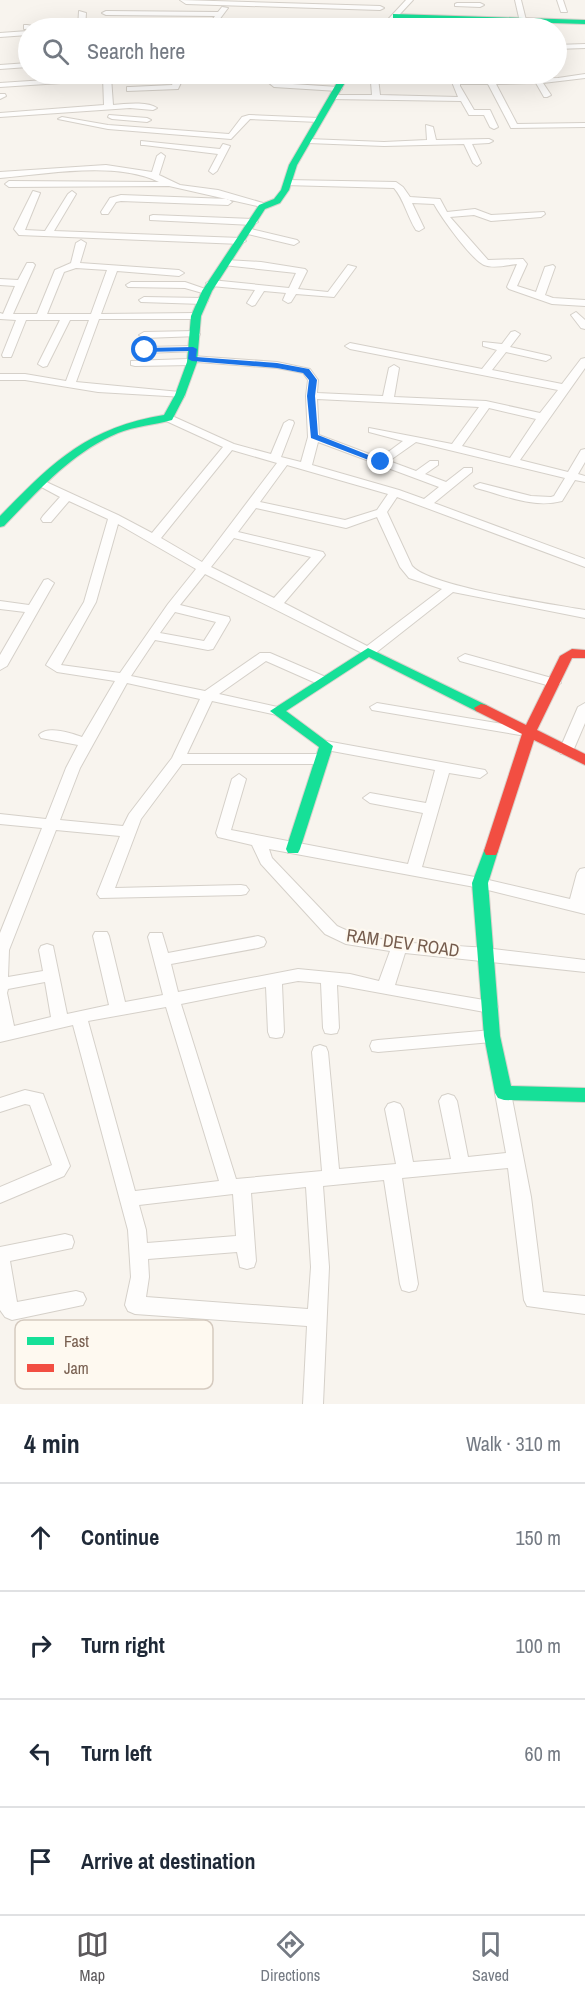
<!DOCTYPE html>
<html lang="en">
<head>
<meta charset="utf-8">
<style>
	body { margin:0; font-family:"Archivo Narrow",sans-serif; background:#f2f2f3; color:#1f2937 }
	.stop { position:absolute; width:18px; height:18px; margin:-14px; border:4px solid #1a73e8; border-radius:50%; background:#fff }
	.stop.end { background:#1a73e8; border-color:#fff; box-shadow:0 2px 6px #0008 }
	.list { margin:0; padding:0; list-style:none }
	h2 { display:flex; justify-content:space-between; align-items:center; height:78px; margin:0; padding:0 24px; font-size:26px }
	h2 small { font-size:20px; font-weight:400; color:#747a83 }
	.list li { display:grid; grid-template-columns:39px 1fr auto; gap:18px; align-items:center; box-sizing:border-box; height:108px; padding:0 24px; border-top:2px solid #e0e1e3 }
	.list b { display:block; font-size:22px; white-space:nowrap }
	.list em { font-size:20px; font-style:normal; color:#747a83 }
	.icon { flex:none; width:33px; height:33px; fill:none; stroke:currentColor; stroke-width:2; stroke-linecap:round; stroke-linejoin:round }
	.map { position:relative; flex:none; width:585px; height:1404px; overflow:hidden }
	.search { position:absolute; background:#fff; box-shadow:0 6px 24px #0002; left:18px; right:18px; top:18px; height:66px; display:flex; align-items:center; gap:15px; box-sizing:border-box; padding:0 21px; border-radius:33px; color:#747a83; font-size:22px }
	.sheet { height:510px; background:#fff }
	nav { display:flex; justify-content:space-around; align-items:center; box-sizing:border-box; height:84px; border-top:2px solid #e0e1e3; background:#fff; font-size:16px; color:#747a83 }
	nav a { display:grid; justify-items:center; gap:3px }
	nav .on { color:#5b585b }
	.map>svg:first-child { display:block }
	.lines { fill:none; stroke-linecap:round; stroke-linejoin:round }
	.street-casing { stroke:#d5d0c9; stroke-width:2 }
	.fast-casing { stroke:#d8d1cb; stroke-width:2 }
	.jam-casing { stroke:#d8d1cb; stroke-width:2 }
	.street { fill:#fefdfc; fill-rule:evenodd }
	.fast { fill:#16e098; fill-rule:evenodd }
	.jam { fill:#f24e42; fill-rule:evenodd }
	.route { fill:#1a73e8 }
	.labels { text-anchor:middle; stroke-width:4.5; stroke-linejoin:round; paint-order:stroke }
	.street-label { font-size:18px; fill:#765d4e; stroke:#fef9f0 }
	.key { fill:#fef9f0; stroke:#d5cabf; stroke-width:1.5 }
	.key-label { font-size:16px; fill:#765d4e }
</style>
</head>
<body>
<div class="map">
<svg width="585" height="1404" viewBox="0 0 585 1404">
	<rect width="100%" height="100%" fill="#f8f4ee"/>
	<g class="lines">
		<defs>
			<path id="street" d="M180 0 380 6 384 8 380 10 186 4Z
				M406 0H413L387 28H380Z
				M515 0H521L527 24 520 22Z
				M557 0H563L567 12H561Z
				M457 3H480L484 5 480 7 455 6V4Z
				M222 7 228 8 213 28H206L215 16 106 15 102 13 106 11 218 12Z
				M79 11 86 13 85 28H78Z
				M330 24H333L337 26 335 28H328Z
				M27 25 45 28 24 29V25Z
				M28 31V35L0 37V33Z
				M585 44V48L556 49V45Z
				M28 63V67L0 69V65Z
				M84 74H125L122 76 111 77 113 105C126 104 146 101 157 108L153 110 130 108 0 117V113L104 105 103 77H88L76 82 0 87V83L75 78Z
				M137 74H185L178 89 127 91V87H130L172 85 176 76H140Z
				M342 74 378 78 380 95 458 97 452 82 456 80 558 78 585 74V78L543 83 551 95 547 97H544L536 83 496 84 517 124 585 123V127L511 128 488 84H460V86L474 110H490L498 127 494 129 490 127 484 115H469L461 101 330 99V95H372L371 82 342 78Z
				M248 77 272 79 277 83 338 87 342 89 338 91 274 87 269 83 245 81 244 79Z
				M0 94H5L6 96 0 99Z
				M109 115 147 118 151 120 147 122 112 119 108 117Z
				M249 115 319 118 323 120 319 122 250 119 231 139 108 129 58 119 62 117 108 125 229 134 242 117Z
				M426 125 433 127 436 140 489 139 493 141 489 143 472 144 481 163 477 166 473 163 464 144 384 146 308 143 304 141 308 139 384 142 427 140Z
				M141 141 220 149 223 144 230 146 217 171 213 174 209 171 218 154 144 145H141Z
				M161 153 165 156 159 175 180 185 218 190 270 205 266 208 169 186 9 187 5 184 9 181 159 182C114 161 49 174 0 178V172L106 165 152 172 157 156Z
				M287 180 396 182 403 187 410 197 440 199 447 212 475 209 491 215 544 212 545 214 541 217 491 221 474 215 450 217 488 260 523 259 527 264 517 286 536 292 545 267 553 265 555 267 545 295 553 298 585 300V306L552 304 509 289 507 287 517 264C507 265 494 269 484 265 471 259 441 217 434 204L412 203 424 228 419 231 416 230C407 216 404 199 394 188L284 185V181Z
				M33 191 40 193 25 230 45 231 68 194 72 191 76 194 54 231 241 238 246 241 241 244 19 235 14 229Z
				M121 195 228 199 232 202 228 205 121 201 116 202 108 214H102L101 212 110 198Z
				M153 215 253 219 258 222 253 225 150 220V216Z
				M247 228 297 240 299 242 294 245 244 233 242 231Z
				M81 240 86 243 80 263 179 270 184 273 179 276 117 271 101 314 196 313 201 316 196 319H99L76 382 180 392 185 395 184 397 98 392 25 380H0V374H25L66 381 89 320H70L47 366 43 367 38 364 60 320H26L12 355 11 357H3L2 355 16 320 0 319V313L3 314 15 286 0 285V279L18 280 27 263H33L35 265 13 314H37L55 270 71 263 76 243ZM76 268 107 270 91 314H47L64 272Z
				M226 260 261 262 305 269 307 271 298 289 328 292 348 265 356 267 334 297 296 294 291 302 288 303 283 300 286 293 264 291 255 305 252 306 247 303 255 290 211 286 206 283 211 280 289 288 296 273 223 265 221 263Z
				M131 282H185L211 291 206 294 185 288 128 287 126 285Z
				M144 297 203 298 208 301 203 304 141 302 139 300Z
				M576 312 585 320V329L581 328 571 315Z
				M195 331 200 334 199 336 144 338 139 335 144 332Z
				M515 331 520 334 510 347 550 356 551 358 546 361 506 352 492 370 562 384 581 359 585 358V368L520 460 568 472 581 450 585 449V462L578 474 585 476V482L575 480 562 501C533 509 504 495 476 488L474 486 480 483 531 496 551 497 554 496 565 478 416 442 389 461 416 471 430 461H438V465L425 474 446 482 464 468H472V472L434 503 585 559V567L397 497 387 512 412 566C430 587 552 604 585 610V618L453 592 373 655 368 656 205 574 180 605 229 617 230 620 213 649 208 650 155 640 131 676 205 691 260 653H270L328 678 330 681 323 685 318 684 266 661 219 694 282 708 284 711 282 714 277 715 212 701 187 754H321L328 759 321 764H182L141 819 115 888 241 885 246 886 249 890 246 894 241 895 100 898 97 894 120 836 56 830 9 950 8 977 43 971 39 950 41 946 47 944 53 946 67 1014 109 1005 93 936 95 932H107L109 936 125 1002 163 995 148 937 150 933H162L168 953 258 936 264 938 266 942 264 946 258 948 171 964 178 992 298 969 350 974 379 981 390 951 346 944 325 934 261 864 252 845 218 837 216 833 232 779 239 774 246 779 231 830 408 864 423 813 370 803 363 798 370 793 426 803 435 770 321 749 319 746 326 741 485 770 487 773 480 778 449 773 422 867 480 878 570 899 577 873 580 869 585 868V914L480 888 269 849 272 858 337 926C373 945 443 944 485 948 518 952 552 956 585 960V972L405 953 395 985 490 1001 496 1003 498 1007 496 1011 490 1013 337 985 339 1028 337 1033 331 1034 325 1033 323 1028 321 983 298 981 282 984 284 1032 282 1037 276 1038 270 1037 268 1032 266 987 181 1004 236 1179 322 1171 312 1052 314 1047 320 1045 326 1047 328 1052 339 1169 396 1164 385 1109 388 1104 394 1102 400 1104 403 1109 413 1162 451 1159 439 1101 442 1096 448 1094 454 1096 457 1101 468 1157 506 1153 495 1093 498 1088 504 1086 510 1088 531 1197 543 1292 585 1296V1314L527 1306 524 1300 508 1168 402 1178 418 1284 416 1290 409 1292 402 1290 400 1284 384 1180 323 1186 329 1267 323 1404H303L307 1326 135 1314 128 1311 125 1305 131 1277 128 1230 73 1025 0 1042V933L42 828 0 824V814L46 819 66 768 78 745 41 738 39 735C48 725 71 733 82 737L115 681 57 672 46 665 84 602 108 519 69 501 51 522H43L41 519 43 516 60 497 34 483 40 480 44 481 118 515 152 533 223 447 164 420V416H172L234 444 271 454 284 423 289 420 293 421 294 423 281 457 301 462 308 437 306 396 308 380 303 373 277 368 197 362 192 365 135 366 131 365V361L187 359 192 356 277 362 310 369 318 380 317 393 383 396 389 368 394 365 399 368 394 397 486 401 540 413 558 390 350 349 345 346 350 343 482 369 497 350 483 346V342L502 344 511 332ZM317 399 479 407 452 444 369 428V432L403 441 380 458 319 435ZM489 408 536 419 510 458 462 446ZM318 442 439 487 424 499 399 490 312 465ZM232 450 277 463 202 562 161 538ZM287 465 388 494 377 510 345 520 260 502ZM256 508 346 528 377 517 400 567 409 578 442 589 367 646 284 603 325 555 323 552 238 532ZM118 524 196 569 168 604 120 673 61 665 96 602ZM234 538 311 557 274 598 211 567ZM175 612 216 622 204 641 160 633ZM127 683 200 699 172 758 129 814 123 826 60 820 80 768ZM45 982 51 1017 14 1026 7 993 8 989ZM166 1007 219 1181 135 1191 88 1021ZM306 1187 311 1267 308 1309 146 1297 149 1277 148 1259 237 1252 240 1267 247 1269 254 1267 256 1261 251 1193ZM233 1194 236 1236 147 1243 146 1230 139 1205Z
				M193 346 197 347V351L145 353 140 350 145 347Z
				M48 579 54 583 7 666 0 670V655L25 612 0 609V601L29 605 44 580Z
				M465 654 559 680 561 683 554 687 460 661 458 658Z
				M377 703 520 727 527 731 520 735 372 710 370 707Z
				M585 703V723L573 751 571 754H561L559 751 578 707Z
				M492 1030 498 1031 500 1036 498 1041 492 1042 378 1052 372 1051 370 1046 372 1041 378 1040Z
				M25 1090 43 1094 70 1166 64 1176 0 1203V1187L52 1165 30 1105 25 1104 0 1112V1098Z
				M65 1234 72 1236 74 1242 72 1248 10 1261 17 1302 76 1291 83 1293 86 1299 83 1305 12 1320 5 1317 0 1310V1247Z"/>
			<path id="fast" d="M393 14 585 20V24L396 18H393Z
				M342 74H350L297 165 289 190 280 203 265 209 212 291 201 316 197 362 185 395 172 420C154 425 135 426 118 433 72 452 38 491 4 526L0 527V516C53 462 86 428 164 415L175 395 187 362 191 316 202 291 259 205 274 199 281 190 289 165Z
				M368 648 486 705 488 708 481 712 476 711 369 657 286 711 333 746 300 849 298 853H288L286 849 319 747 270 711Z
				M491 846 496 847 498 851 488 883 500 1036 511 1086 585 1088V1102L504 1100 498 1098 495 1093 484 1036 472 883 484 851 486 847Z"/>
			<path id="jam" d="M572 649 585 650V658H572L537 730 585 754V765L534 740 498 851 496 855H486L484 851 522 734 476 711 474 708 481 704 486 705 526 725 560 656Z"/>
		</defs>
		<use href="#street" class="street-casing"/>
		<use href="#fast" class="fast-casing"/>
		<use href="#jam" class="jam-casing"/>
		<use href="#street" class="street"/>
		<use href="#fast" class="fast"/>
		<use href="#jam" class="jam"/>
	</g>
	<path class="route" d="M193 347 197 349 196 357 277 363 309 369 317 380 315 396 318 435 386 462 379 464 311 438 307 396 309 380 303 373 277 368 192 361 188 359 189 351 145 352 141 350 145 348Z"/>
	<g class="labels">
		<g class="street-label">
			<text transform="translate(403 943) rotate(8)" y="6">RAM DEV ROAD</text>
		</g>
	</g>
	<rect x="15" y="1320" width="198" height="69" rx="9" class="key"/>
	<rect x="27" y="1337" width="27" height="8" fill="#16e098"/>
	<rect x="27" y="1364" width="27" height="8" fill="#f24e42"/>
	<g class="key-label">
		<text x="64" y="1347">Fast</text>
		<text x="64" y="1374">Jam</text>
	</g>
</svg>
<div class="stop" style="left:145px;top:350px"></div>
<div class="stop end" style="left:381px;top:462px"></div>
<div class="search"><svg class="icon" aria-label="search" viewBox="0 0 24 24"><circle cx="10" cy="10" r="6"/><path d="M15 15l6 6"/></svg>Search here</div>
</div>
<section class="sheet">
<h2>4 min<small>Walk · 310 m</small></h2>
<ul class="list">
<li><svg class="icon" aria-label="ahead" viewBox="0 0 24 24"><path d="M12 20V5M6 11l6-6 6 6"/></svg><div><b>Continue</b></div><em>150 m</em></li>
<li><svg class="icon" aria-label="right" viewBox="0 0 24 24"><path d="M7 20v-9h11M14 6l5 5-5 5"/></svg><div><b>Turn right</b></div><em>100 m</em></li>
<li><svg class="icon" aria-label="left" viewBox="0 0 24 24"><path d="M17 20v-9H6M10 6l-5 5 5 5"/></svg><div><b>Turn left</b></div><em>60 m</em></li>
<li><svg class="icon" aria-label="arrive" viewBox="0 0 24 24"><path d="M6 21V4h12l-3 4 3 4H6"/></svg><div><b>Arrive at destination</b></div></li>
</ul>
</section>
<nav>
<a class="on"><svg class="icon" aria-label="map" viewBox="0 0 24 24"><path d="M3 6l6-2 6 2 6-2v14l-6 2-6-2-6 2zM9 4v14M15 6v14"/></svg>Map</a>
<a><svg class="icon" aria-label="directions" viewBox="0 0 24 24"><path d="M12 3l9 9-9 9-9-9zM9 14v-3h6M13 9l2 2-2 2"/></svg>Directions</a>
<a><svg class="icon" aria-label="saved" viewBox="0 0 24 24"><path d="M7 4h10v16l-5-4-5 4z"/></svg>Saved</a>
</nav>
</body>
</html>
